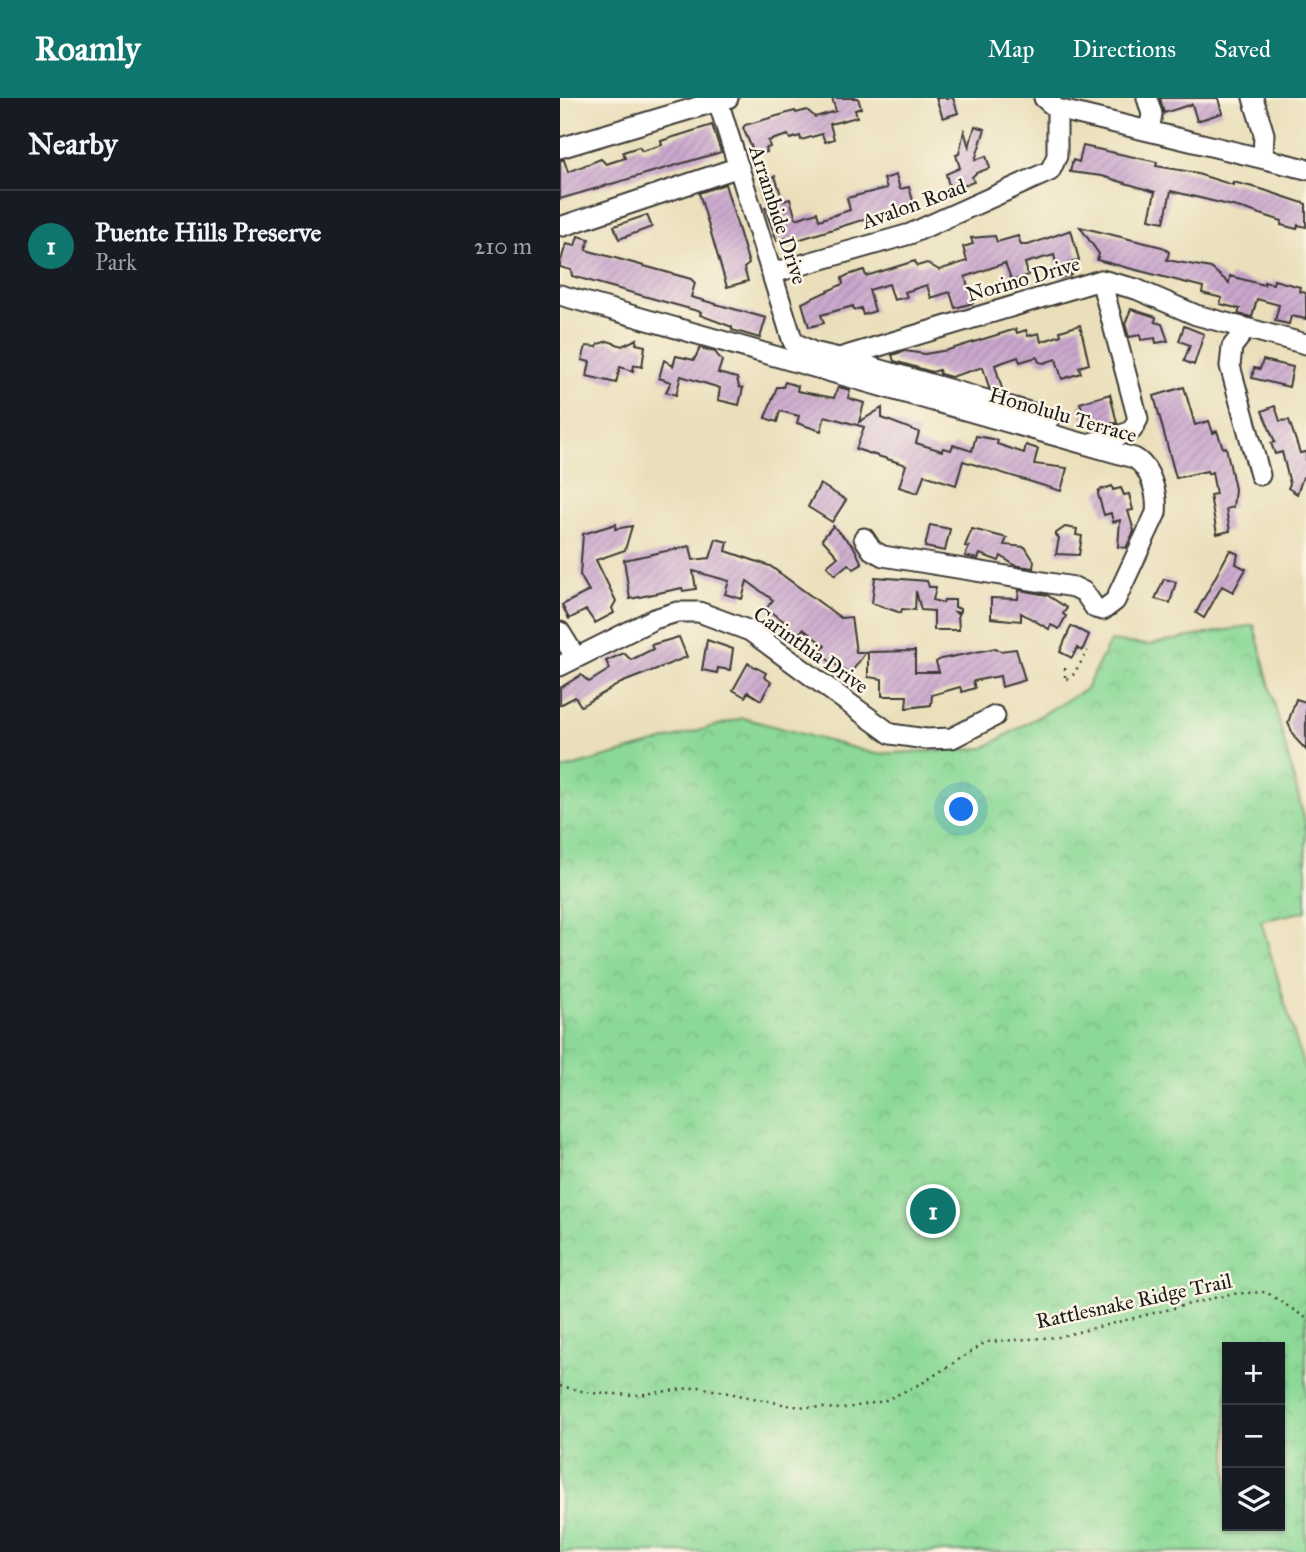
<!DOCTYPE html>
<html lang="en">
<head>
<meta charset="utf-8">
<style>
	body { margin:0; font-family:"IM FELL Great Primer",serif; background:#242831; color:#f1f3f6 }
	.controls { position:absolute; right:21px; bottom:21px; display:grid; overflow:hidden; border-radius:0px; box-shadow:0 2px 5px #0004 }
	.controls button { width:63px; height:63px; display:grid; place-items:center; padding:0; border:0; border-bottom:2px solid #363941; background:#171b24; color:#f1f3f6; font:35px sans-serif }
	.you { position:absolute; left:402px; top:712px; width:24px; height:24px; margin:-18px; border:5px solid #fff; border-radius:50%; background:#1a73e8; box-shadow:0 0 0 10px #1a73e833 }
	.badge { display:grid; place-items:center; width:46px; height:46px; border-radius:50%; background:#0f766e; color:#fff; font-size:23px; font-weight:700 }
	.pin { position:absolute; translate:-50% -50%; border:4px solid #fff; box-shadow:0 2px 7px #0006 }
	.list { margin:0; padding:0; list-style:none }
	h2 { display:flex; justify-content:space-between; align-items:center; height:91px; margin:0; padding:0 28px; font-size:30px }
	h2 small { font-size:23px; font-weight:400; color:#9ea1a6 }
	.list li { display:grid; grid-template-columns:46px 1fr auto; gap:21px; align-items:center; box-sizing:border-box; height:112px; padding:0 28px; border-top:2px solid #363941 }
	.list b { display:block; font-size:26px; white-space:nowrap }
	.list p { margin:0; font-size:23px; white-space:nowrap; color:#9ea1a6 }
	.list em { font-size:23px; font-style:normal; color:#9ea1a6 }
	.icon { flex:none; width:38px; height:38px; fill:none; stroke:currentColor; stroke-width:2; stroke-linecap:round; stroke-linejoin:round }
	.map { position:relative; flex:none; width:746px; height:1454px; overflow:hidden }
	header { display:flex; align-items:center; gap:42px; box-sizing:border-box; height:98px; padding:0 35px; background:#0f766e; color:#fff }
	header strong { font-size:33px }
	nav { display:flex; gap:38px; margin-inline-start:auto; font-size:24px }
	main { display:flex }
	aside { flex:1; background:#171b24 }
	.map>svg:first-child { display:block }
	.park { fill:url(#park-crowns); stroke:#547a5a; stroke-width:2; fill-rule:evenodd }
	.building { fill:url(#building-hatch) }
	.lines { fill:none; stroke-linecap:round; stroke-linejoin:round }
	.minor-casing { stroke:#3b3934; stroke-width:23 }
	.path { stroke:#3b3934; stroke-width:2.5; stroke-dasharray:2 5; stroke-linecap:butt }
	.minor { stroke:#fff; stroke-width:19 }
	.labels { text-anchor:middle; stroke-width:5; stroke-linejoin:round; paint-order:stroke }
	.street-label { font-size:21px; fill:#1c1c1c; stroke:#fcf5e5 }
</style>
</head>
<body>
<header>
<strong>Roamly</strong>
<nav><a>Map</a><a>Directions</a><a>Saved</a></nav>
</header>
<main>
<aside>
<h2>Nearby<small></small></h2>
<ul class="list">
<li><span class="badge">1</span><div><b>Puente Hills Preserve</b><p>Park</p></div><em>210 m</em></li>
</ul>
</aside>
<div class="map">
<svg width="746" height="1454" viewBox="0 0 746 1454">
	<defs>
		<pattern id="park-crowns" width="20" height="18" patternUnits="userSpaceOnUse" patternTransform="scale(1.75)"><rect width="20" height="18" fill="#8cd997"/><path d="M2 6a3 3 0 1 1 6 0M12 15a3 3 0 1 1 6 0" fill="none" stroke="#78ba82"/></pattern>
		<pattern id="building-hatch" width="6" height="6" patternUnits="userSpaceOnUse" patternTransform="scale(1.75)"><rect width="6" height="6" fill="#c9a6cc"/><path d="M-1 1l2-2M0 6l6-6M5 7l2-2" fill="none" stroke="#ac8eaf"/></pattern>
	</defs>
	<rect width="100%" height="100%" fill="#fcf5e5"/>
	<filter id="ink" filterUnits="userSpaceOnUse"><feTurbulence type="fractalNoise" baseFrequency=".0143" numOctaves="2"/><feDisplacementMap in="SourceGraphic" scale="14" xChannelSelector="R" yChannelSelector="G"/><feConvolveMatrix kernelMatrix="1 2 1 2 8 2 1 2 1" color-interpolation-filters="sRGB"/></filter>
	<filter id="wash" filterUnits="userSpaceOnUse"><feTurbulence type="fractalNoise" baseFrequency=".00686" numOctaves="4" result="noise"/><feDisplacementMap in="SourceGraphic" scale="28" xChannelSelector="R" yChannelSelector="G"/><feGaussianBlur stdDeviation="1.57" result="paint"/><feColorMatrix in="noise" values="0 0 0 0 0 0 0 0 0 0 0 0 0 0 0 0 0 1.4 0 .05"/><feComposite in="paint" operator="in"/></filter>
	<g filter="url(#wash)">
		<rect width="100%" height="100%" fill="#eadfba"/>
		<path class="park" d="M694 527 746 728V813L701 823 746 977V1454H0V672L183 620 316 656 424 650 526 591 550 543 587 547ZM667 1249H720V1428H667Z"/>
		<g id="blocks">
			<path class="building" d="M272 0H298L301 10 295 12 297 19 270 26 274 41 265 44 262 36 241 42 240 38 230 41 228 37 208 43 210 49 206 50 207 54 195 57 183 30 185 27 235 13 236 15 247 12 255 19 276 13Z
				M376 0H393L398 15 383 20Z
				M600 0H658L662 15 637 23 632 6 604 15Z
				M152 27 161 54 0 101V62H4L8 74 41 61 46 66 65 60 63 54 79 49 82 53 102 47 101 43Z
				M415 28 425 31 415 62 426 58 430 70 416 75 412 79 414 84 390 92 386 76 400 70 396 57 399 56 404 33 409 49Z
				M523 48 597 64 596 68 631 74 673 87V84L701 91 746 106V129L738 127 737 131 721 127 722 123 685 111 611 93 604 124 589 121 595 94 542 78 510 74 513 62 519 64Z
				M336 77 340 91 349 89 354 106 228 145 226 140 217 143 205 110 209 109 201 82 215 78 223 103 230 101 236 121 257 114 259 122 290 112 287 100 327 90 324 81Z
				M165 86 189 166 184 170 188 183 167 189 139 95Z
				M87 117 92 129 59 141 54 128Z
				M520 129 602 149 609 154 607 162 651 170 669 185 670 178 704 187V184L713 186 714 182 740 189 739 193 746 195V221L731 218 729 226 715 223 719 207 697 201 692 219 678 216 680 211 660 206 662 200 642 195 643 189 537 162 539 156Z
				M511 132 519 162 508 166 511 177 500 180 494 157 465 165 468 177 452 183 445 165 405 179 413 205 395 210 390 194 371 200 367 187 345 194 347 199 334 202 329 186 309 192 315 213 303 217 301 210 294 212 293 208 261 217 264 225 249 229 242 205 283 186 282 180 288 177 304 172 306 178 355 163 357 168 367 165 379 172 407 163 403 149 413 146 411 140 435 138 437 144 458 138 461 147H468Z
				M18 138 29 141 26 152 131 181 135 185 131 199 206 220 200 240 172 232V229L140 217 141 214 12 178 11 172 0 169V166L6 146 15 148Z
				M571 211 596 219 595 224 602 226 608 243 596 245 595 240 581 242 580 237 569 239 565 226Z
				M520 227 529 266 519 269 521 275 502 281 496 261 484 265 479 264 477 259 460 264 458 259 435 267 443 294 429 290 423 269 391 279 380 276 379 272 372 274 334 263 332 257 345 253 365 256 388 252 456 231 457 235 466 232 468 238 479 235 481 244 501 237 500 233Z
				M624 228 644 236 634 267 624 263 630 247 619 243Z
				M77 241 76 246 85 248 82 269 74 267 73 273 60 269 56 285 27 278 30 264 22 262 26 248 37 249 38 246 48 243 62 248Z
				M140 250 155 254 162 263 158 275 177 280 179 289 183 290 179 307 158 302 160 290 121 278 116 297 106 294 111 284 99 280 104 262 113 268 116 258 134 262Z
				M703 262 733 269 729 289 692 280 694 270 700 271Z
				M225 284 238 288 237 293 274 300 278 289 290 292 288 300 304 305 299 324 322 310V320L359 334 356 345 382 353 383 350 391 352 393 347 412 353 416 338 438 342 437 346 464 355 466 347 478 351 474 366 507 370 501 393 403 363 396 387 364 377 358 395 339 389 346 367 296 351 304 329 265 318 261 333 237 325 239 318 220 313 217 324 205 320 217 289H223Z
				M624 289 635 327 649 323 653 335 657 333 663 350 666 349 675 391 673 409 666 411 670 433 657 436 650 397 656 396 652 374 648 376 647 373 616 380 594 298Z
				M550 296 557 325 527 327 518 311 522 310 520 305Z
				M715 308 720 323 729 322 740 355 746 354V379H743L737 396 728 390 730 386 722 354 715 356 711 345 715 344 702 313Z
				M260 386 286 402 272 424 248 409Z
				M552 388 553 392 561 390 564 397 569 396 573 412 568 413 574 433 566 450 558 449 560 422 553 424 551 415 544 417 538 396 539 392Z
				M56 426 55 431 72 428 65 452 36 462 56 503 52 510 54 515 35 525 26 512 9 521 2 507 29 493 20 477 23 436Z
				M370 427 390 431 385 453 365 449Z
				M273 428 294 449 302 466 294 471 288 466 275 477 267 468 278 459 262 441Z
				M505 429 517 431 516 437 522 438 519 457 496 456 499 440 495 436Z
				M412 431 447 440 444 447 465 449 474 463 473 470 454 467 441 458 439 463 420 456 418 461 405 458 409 449 405 448Z
				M156 441 168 444 166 453 210 468 281 520 291 519 296 554H306L290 576 259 556 265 548 243 531 235 541 220 530 225 524 206 511 213 502 187 483 182 501 165 496 169 483 133 473 136 491 123 493 122 490 70 501 64 462 130 448 133 462 150 460Z
				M670 452 678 456 676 466 686 471 673 494 662 488 644 520 636 515Z
				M315 479 367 483 369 489H376L373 502 383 505 384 502H395V509L400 511V515L395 514 398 517 399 532H374V513L361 512 356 493 355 512 342 511 341 515 312 505Z
				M604 481 616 484 610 505 595 501Z
				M459 492 487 497 507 510 503 516 506 518 499 531 491 527 489 531 461 515V523L431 520V500L458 501Z
				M511 528 529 537 522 553 517 550 512 560 500 554Z
				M119 539 127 559 61 585 21 608 15 599 0 607V590L21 577 29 584 50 571 46 563 64 555 71 562 93 551 91 547Z
				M147 542 173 551 170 572 158 570 157 575 142 572Z
				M436 550 440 553 456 551 465 582 442 589 440 578 413 583 415 590 402 594 400 589 372 597 371 607 346 610 347 598H322V581L308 579V554L355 553V574H379L376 564 381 561Z
				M188 565 206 575 204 579 211 584 201 602 188 594 185 599 173 592Z
				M736 601 746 604V652L735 640 728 625Z"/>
		</g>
	</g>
	<g filter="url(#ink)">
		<use href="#blocks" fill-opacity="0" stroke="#3b3934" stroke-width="2"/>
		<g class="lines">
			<defs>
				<path id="minor" d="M484 0 497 11 746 71
					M587 0 592 16 589 33
					M693 0 704 36 703 60
					M158 3 233 244 253 254 279 260 541 182 576 191 636 217 746 246
					M0 50 168 0
					M3 128 179 69
					M213 175 350 136 490 73 497 58V11
					M0 197 574 360C591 369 598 397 596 415L555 503 543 512 535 510 524 494 514 489 323 458 312 452 304 440
					M686 231 672 249 670 268 700 377
					M279 260 490 320
					M527 346 567 335 572 332 578 321 541 182
					M0 534 16 560
					M0 568 94 521 117 514H139L190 533 331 636 366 641 392 640 435 618"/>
			</defs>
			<use href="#minor" class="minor-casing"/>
			<path class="path" d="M505 570V582L513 577 528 553
				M0 1288 30 1295 77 1297 139 1289 232 1308 282 1311 324 1303 364 1284 426 1244 498 1239 670 1196 706 1194 746 1220"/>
			<use href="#minor" class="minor"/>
		</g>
	</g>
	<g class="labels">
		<g class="street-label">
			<text transform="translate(354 106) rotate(-20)" y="7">Avalon Road</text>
			<text transform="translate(218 117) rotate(72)" y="7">Arrambide Drive</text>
			<text transform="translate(463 181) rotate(-16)" y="7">Norino Drive</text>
			<text transform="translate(503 317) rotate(16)" y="7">Honolulu Terrace</text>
			<text transform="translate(251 552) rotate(35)" y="7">Carinthia Drive</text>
			<text transform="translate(574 1203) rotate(-12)" y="7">Rattlesnake Ridge Trail</text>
		</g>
	</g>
</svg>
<div class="controls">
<button>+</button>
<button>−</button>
<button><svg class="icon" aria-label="layers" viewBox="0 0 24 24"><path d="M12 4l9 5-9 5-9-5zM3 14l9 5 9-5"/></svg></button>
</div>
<div class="you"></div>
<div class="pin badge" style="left:373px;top:1113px">1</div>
</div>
</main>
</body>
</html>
